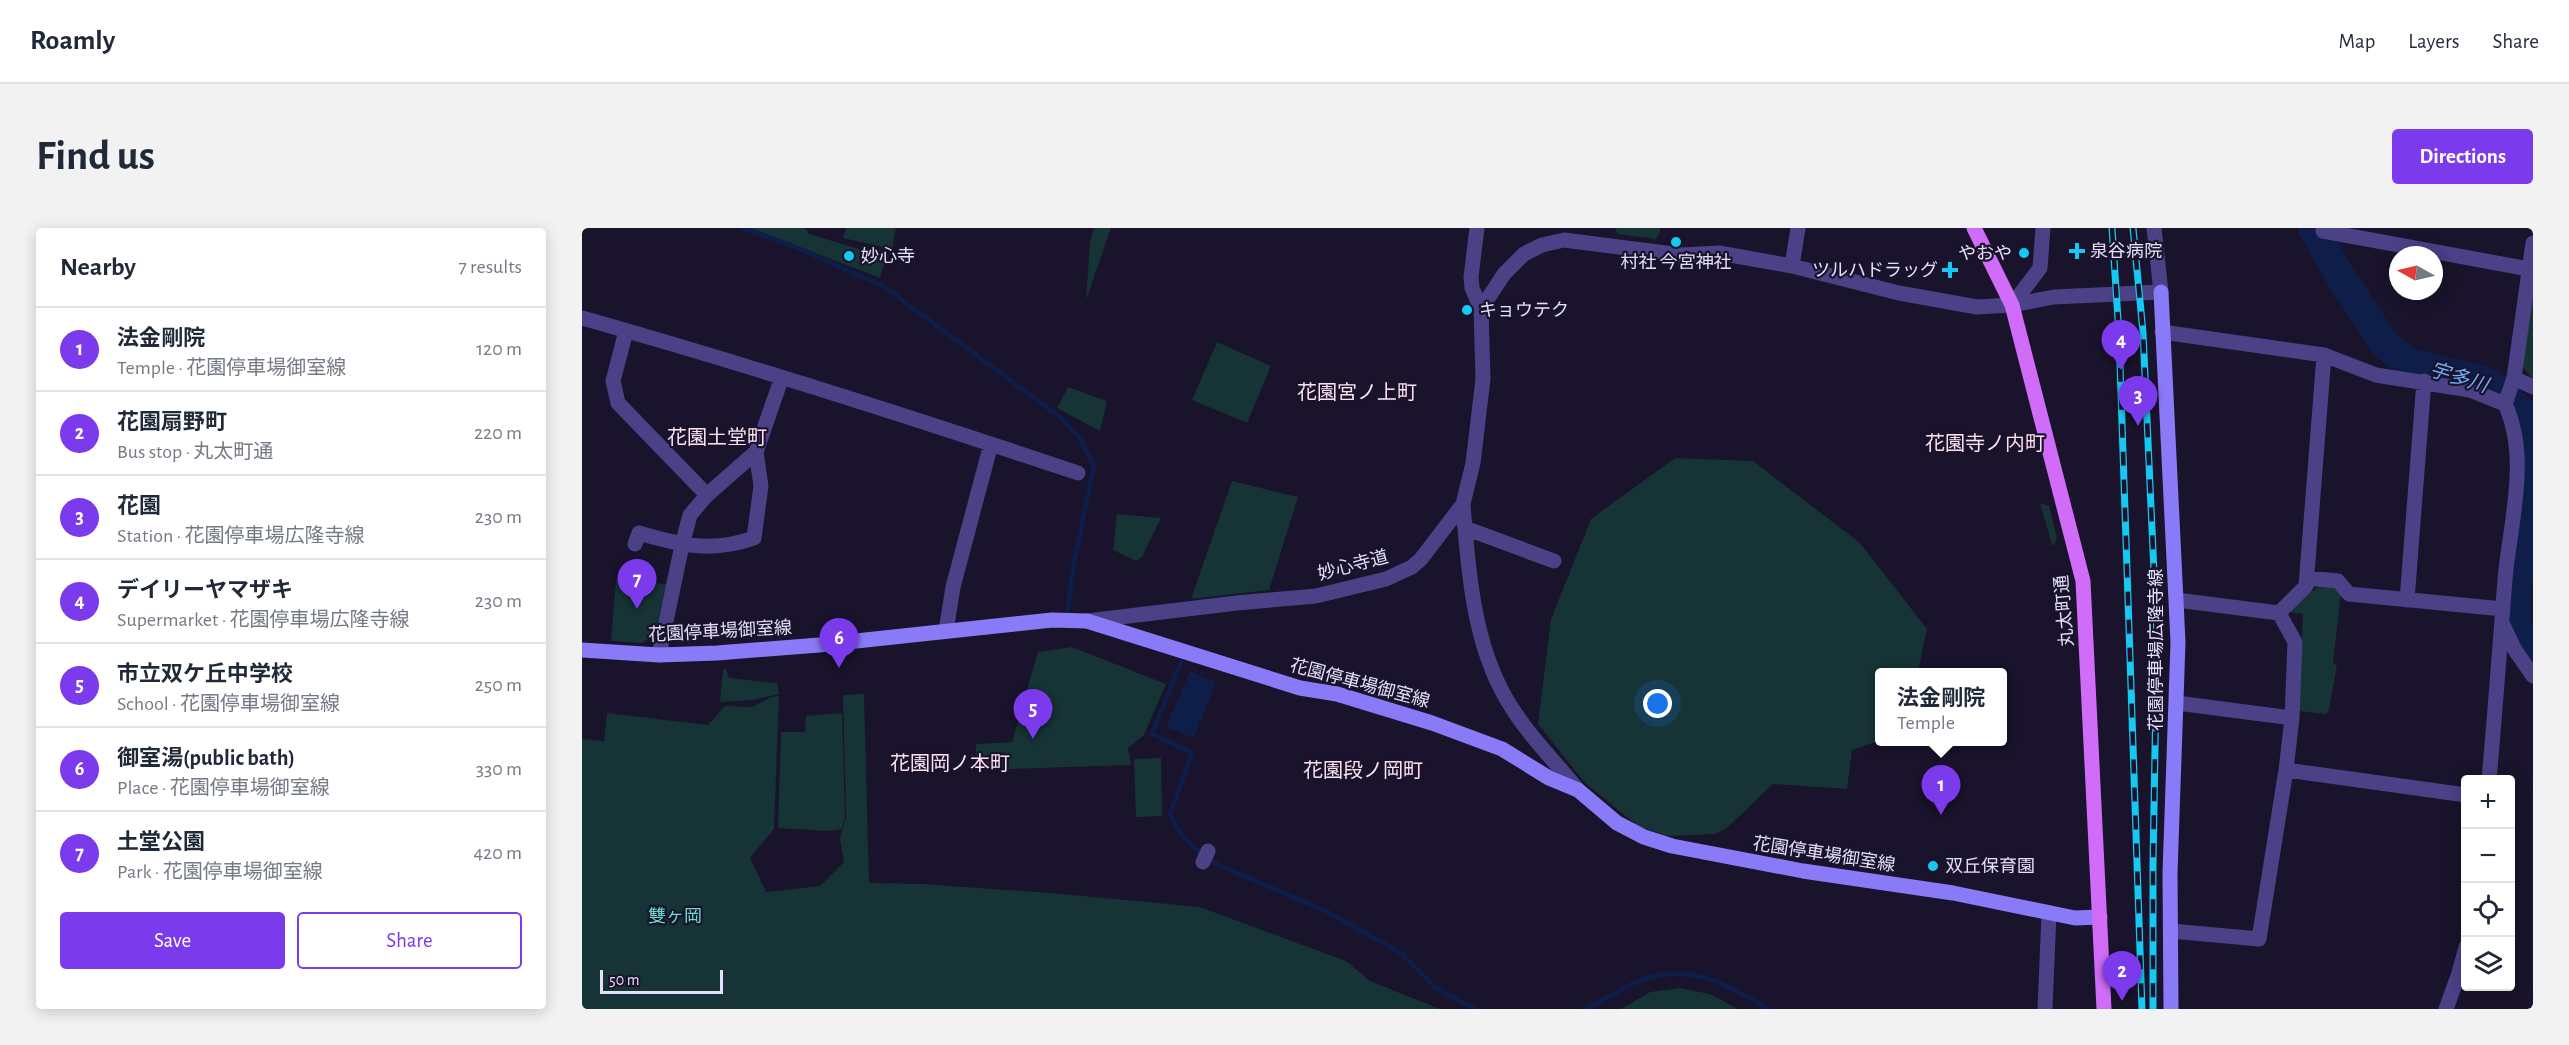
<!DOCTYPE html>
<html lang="en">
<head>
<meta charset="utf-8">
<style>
	body { margin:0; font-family:"Alegreya Sans","Noto Sans JP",sans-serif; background:#f2f2f3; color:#1f2937 }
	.controls { position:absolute; right:18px; bottom:18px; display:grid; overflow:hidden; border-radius:6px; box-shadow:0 3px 15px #0003 }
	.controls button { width:54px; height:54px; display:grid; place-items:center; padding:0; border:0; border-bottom:2px solid #e0e1e3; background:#fff; color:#1f2937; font:30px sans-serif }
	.compass { position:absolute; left:1807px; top:18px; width:54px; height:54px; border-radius:50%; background:#fff; box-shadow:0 3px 15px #0003; rotate:278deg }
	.scale { position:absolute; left:18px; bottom:15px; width:123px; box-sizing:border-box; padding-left:6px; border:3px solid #e5dffd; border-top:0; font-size:16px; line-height:21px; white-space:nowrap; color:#e5dffd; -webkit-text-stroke:4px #19132b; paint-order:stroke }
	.you { position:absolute; left:1076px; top:476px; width:21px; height:21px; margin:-15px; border:4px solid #fff; border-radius:50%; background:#1a73e8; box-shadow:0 0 0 9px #1a73e833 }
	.badge { display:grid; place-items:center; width:39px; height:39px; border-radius:50%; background:#7c3aed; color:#fff; font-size:20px; font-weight:700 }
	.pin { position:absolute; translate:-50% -50px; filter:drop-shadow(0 2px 3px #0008) }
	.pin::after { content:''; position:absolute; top:32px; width:21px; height:18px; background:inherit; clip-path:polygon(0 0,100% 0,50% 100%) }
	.popup { position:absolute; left:1293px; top:440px; width:132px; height:78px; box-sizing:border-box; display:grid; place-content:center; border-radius:6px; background:#fff; filter:drop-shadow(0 2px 4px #0005); font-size:20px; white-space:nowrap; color:#747a83 }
	.popup b { font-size:22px; color:#1f2937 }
	.popup::after { content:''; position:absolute; left:50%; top:100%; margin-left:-12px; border:12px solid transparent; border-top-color:#fff }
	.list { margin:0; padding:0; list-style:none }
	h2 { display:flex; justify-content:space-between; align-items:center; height:78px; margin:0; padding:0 24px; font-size:26px }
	h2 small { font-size:20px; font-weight:400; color:#747a83 }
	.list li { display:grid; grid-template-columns:39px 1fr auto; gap:18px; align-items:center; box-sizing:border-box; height:84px; padding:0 24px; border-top:2px solid #e0e1e3 }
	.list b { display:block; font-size:22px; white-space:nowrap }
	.list p { margin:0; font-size:20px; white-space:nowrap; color:#747a83 }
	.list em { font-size:20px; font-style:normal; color:#747a83 }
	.actions { display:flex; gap:12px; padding:18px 24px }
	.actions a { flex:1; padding:14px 0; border:2px solid #7c3aed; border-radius:6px; text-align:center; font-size:21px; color:#7c3aed }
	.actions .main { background:#7c3aed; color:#fff }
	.icon { flex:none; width:33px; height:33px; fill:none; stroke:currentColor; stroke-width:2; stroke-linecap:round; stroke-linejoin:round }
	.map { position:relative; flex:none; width:1951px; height:781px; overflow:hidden; border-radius:6px }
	header { display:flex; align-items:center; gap:36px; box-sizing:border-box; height:84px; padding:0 30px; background:#fff; border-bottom:2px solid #e0e1e3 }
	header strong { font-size:28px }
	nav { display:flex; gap:33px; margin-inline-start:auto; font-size:21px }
	.intro { display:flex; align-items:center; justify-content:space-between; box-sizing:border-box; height:144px; padding:0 36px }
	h1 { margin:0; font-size:42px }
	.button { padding:15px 27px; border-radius:6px; background:#7c3aed; color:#fff; font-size:21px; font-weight:700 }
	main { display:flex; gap:36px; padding:0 36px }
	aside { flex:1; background:#fff; border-radius:6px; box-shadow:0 3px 15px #0003 }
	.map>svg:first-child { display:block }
	.green { fill:#163335 }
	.water { fill:#0e1e49 }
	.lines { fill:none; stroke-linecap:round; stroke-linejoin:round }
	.stream { stroke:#0e1e49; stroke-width:5 }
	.river { stroke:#0e1e49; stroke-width:30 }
	.minor { stroke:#4a4187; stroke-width:15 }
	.tertiary { stroke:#4a4187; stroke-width:15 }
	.secondary { stroke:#897bf8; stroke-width:15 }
	.primary { stroke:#d06cf7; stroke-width:15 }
	.rail-casing { stroke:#16c9f3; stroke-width:7 }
	.rail { stroke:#19132b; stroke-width:4.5; stroke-dasharray:14; stroke-linecap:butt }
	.poi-dot { fill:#16c9f3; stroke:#19132b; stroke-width:2 }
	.labels { text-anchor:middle; stroke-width:4.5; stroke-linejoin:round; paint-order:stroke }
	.poi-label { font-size:18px; fill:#e5dffd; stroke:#19132b; text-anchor:start }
	.street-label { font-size:18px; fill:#e5dffd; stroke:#19132b }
	.park-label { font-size:18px; fill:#6ddbca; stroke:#19132b }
	.water-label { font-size:20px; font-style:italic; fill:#73aef8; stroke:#19132b }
	.neighbourhood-label { font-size:20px; fill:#fde1f0; stroke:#19132b }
</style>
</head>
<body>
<header>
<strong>Roamly</strong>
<nav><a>Map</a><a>Layers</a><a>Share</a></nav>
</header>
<div class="intro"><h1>Find us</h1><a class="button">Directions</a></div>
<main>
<aside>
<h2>Nearby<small>7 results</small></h2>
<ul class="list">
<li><span class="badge">1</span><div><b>法金剛院</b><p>Temple · 花園停車場御室線</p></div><em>120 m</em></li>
<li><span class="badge">2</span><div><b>花園扇野町</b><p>Bus stop · 丸太町通</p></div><em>220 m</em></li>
<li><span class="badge">3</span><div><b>花園</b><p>Station · 花園停車場広隆寺線</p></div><em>230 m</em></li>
<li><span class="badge">4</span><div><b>デイリーヤマザキ</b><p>Supermarket · 花園停車場広隆寺線</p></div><em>230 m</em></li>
<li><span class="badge">5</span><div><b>市立双ケ丘中学校</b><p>School · 花園停車場御室線</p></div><em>250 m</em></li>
<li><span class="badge">6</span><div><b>御室湯(public bath)</b><p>Place · 花園停車場御室線</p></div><em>330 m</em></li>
<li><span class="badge">7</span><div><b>土堂公園</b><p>Park · 花園停車場御室線</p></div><em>420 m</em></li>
</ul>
<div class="actions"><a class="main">Save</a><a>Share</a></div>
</aside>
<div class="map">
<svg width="1951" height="781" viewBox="0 0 1951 781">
	<rect width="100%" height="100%" fill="#19132b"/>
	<path class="green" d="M168 0H223L227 6 304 29 298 50Z
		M264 0H314L310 21 261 10Z
		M512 0H529L504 72 508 13Z
		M1034 0H1078V4L1074 11 1035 6Z
		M1951 59V152L1940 138Z
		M635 114 689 138 665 195 610 172Z
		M486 159 525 173 518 203 475 180Z
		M1093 230 1171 233 1278 315 1345 401 1336 444H1298L1297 513 1270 522 1265 561 1191 556 1145 600 1133 606 1085 608 1056 598 1003 555 956 496 969 391 1009 291Z
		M650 253 716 269 687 362 609 371Z
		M1458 275 1467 278 1475 310 1472 317H1470Z
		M535 286 579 290 560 329 554 333 531 322Z
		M34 352 84 356 73 406 60 415 29 413Z
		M1742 356 1754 358 1759 365 1751 436 1755 437 1747 482 1744 486 1717 483 1721 386 1709 384 1712 374Z
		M490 419 584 456 562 507 546 520 549 537 394 542V516L430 514 456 424Z
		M141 441H144L147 450 195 455 197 466 171 472 138 474Z
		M282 466 287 655 340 656 469 665 618 679 764 733 788 753 858 781H0V511L22 513 25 485 126 497 143 478 170 479 189 469 197 468 192 601 168 630 184 664 238 658 262 634 258 611 264 589 261 467Z
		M260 485 263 589 260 601 246 603 196 600 199 504H223L224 488Z
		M579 530 580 588 554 589 552 531Z
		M1098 760 1128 766 1156 781H1039L1068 764Z"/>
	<path class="water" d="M608 443 634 454 612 510 584 499Z"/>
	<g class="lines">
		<path class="stream" d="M161 0 213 19 301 58 478 189 498 210 512 237 492 334 485 390
			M599 434 570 506 610 525 588 587 600 607 618 625 638 638 744 683 819 725 854 760 893 781
			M1003 781C1020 774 1035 763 1052 755 1106 731 1141 756 1187 781"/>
		<path class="river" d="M1731 0 1757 46 1804 118 1825 133 1846 140 1899 152 1916 161 1939 183 1947 217 1941 303 1934 362V392L1938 410 1951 433"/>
		<path class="minor" d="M1742 0 1741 3 1947 41
			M1210 38 1216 0
			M899 81 922 46 942 26 960 17 982 12 1099 27 1137 25 1210 38 1317 65 1395 79 1430 77 1458 40 1461 0
			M0 90C167 137 332 190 496 245
			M44 103 31 153 36 175 125 267
			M1580 104 1742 127 1794 147 1888 162 1923 176C1948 230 1928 295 1923 351 1918 418 1913 485 1907 552
			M1923 176 1932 150 1951 15
			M881 276C886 340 891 415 925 472 944 505 972 532 996 562
			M883 300 972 333
			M53 316 57 305C98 317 130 325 172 310L179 258 174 224
			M1726 350 1756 353 1767 366 1921 381
			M1595 372 1697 385 1713 414 1710 490
			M1825 372 1842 153
			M1697 385 1724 358 1742 127
			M505 393 655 375 734 368 804 351 830 339 839 331 881 276 891 235 901 151 899 81 890 60 889 49 895 0
			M1921 397 1933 422 1951 448
			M364 403 371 359 409 216
			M77 427 100 317 108 287 125 267 174 224 200 149
			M1595 475 1710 490 1704 542
			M621 634 626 623
			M1589 703 1677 711 1704 542 1884 567
			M1463 781 1467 685
			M1864 781 1877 745 1884 719"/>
		<path class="tertiary" d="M1430 77 1472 69 1579 64 1572 0
			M1932 150 1951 159"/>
		<path class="secondary" d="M1579 64 1596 414 1588 645 1589 781
			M0 422 77 427 135 425 237 417 470 392 505 393 718 460 755 466 850 495 920 521 967 550 996 562 1035 595 1062 609 1090 618 1221 643 1371 665 1493 690 1518 689"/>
		<path class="primary" d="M1392 0 1430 77 1501 353 1522 781"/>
		<defs>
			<path id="rail" d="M1530 0 1537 107 1560 781
				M1551 0 1561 104 1575 410 1571 635V781"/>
		</defs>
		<use href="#rail" class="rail-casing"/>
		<use href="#rail" class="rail"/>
	</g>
	<g class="poi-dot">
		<circle cx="1094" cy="14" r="6"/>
		<path d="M1492 14h6v6h6v6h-6v6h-6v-6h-6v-6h6z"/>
		<circle cx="1442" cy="25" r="6"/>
		<circle cx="267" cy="28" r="6"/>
		<path d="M1365 33h6v6h6v6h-6v6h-6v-6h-6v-6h6z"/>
		<circle cx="885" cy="82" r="6"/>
		<circle cx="1351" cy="638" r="6"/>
	</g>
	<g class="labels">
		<g class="poi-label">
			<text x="1508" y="29">泉谷病院</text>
			<text x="1430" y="31" text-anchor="end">やおや</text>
			<text x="279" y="34">妙心寺</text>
			<text x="1094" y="40" text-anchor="middle">村社 今宮神社</text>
			<text x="1356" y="48" text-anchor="end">ツルハドラッグ</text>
			<text x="897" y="88">キョウテク</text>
			<text x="1363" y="644">双丘保育園</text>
		</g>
		<g class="street-label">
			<text transform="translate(771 337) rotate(-15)" y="6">妙心寺道</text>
			<text transform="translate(1482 383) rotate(-95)" y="6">丸太町通</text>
			<text transform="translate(138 403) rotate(-3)" y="6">花園停車場御室線</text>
			<text transform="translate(1574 422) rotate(-90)" y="6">花園停車場広隆寺線</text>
			<text transform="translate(778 455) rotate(15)" y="6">花園停車場御室線</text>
			<text transform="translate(1242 626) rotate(9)" y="6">花園停車場御室線</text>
		</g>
		<g class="park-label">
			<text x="93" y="694">雙ヶ岡</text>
		</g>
		<g class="water-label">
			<text transform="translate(1877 149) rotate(17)" y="7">宇多川</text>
		</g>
		<g class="neighbourhood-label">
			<text x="775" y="171">花園宮ノ上町</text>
			<text x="135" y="216">花園土堂町</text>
			<text x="1403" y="222">花園寺ノ内町</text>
			<text x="368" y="542">花園岡ノ本町</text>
			<text x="781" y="549">花園段ノ岡町</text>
		</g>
	</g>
</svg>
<div class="controls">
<button>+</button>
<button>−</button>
<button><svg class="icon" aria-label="locate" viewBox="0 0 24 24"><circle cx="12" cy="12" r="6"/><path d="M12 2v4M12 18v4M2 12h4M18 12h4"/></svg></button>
<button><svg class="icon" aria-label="layers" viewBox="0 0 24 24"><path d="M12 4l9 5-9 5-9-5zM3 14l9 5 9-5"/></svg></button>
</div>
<svg class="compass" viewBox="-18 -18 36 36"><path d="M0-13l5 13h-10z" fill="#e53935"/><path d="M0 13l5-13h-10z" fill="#747a83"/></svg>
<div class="scale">50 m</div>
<div class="you"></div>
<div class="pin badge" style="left:1359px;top:587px">1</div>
<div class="popup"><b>法金剛院</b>Temple</div>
<div class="pin badge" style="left:1540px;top:773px">2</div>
<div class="pin badge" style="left:1556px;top:198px">3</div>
<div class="pin badge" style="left:1539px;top:142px">4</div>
<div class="pin badge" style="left:451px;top:511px">5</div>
<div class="pin badge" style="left:257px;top:440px">6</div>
<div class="pin badge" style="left:55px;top:381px">7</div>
</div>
</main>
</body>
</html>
